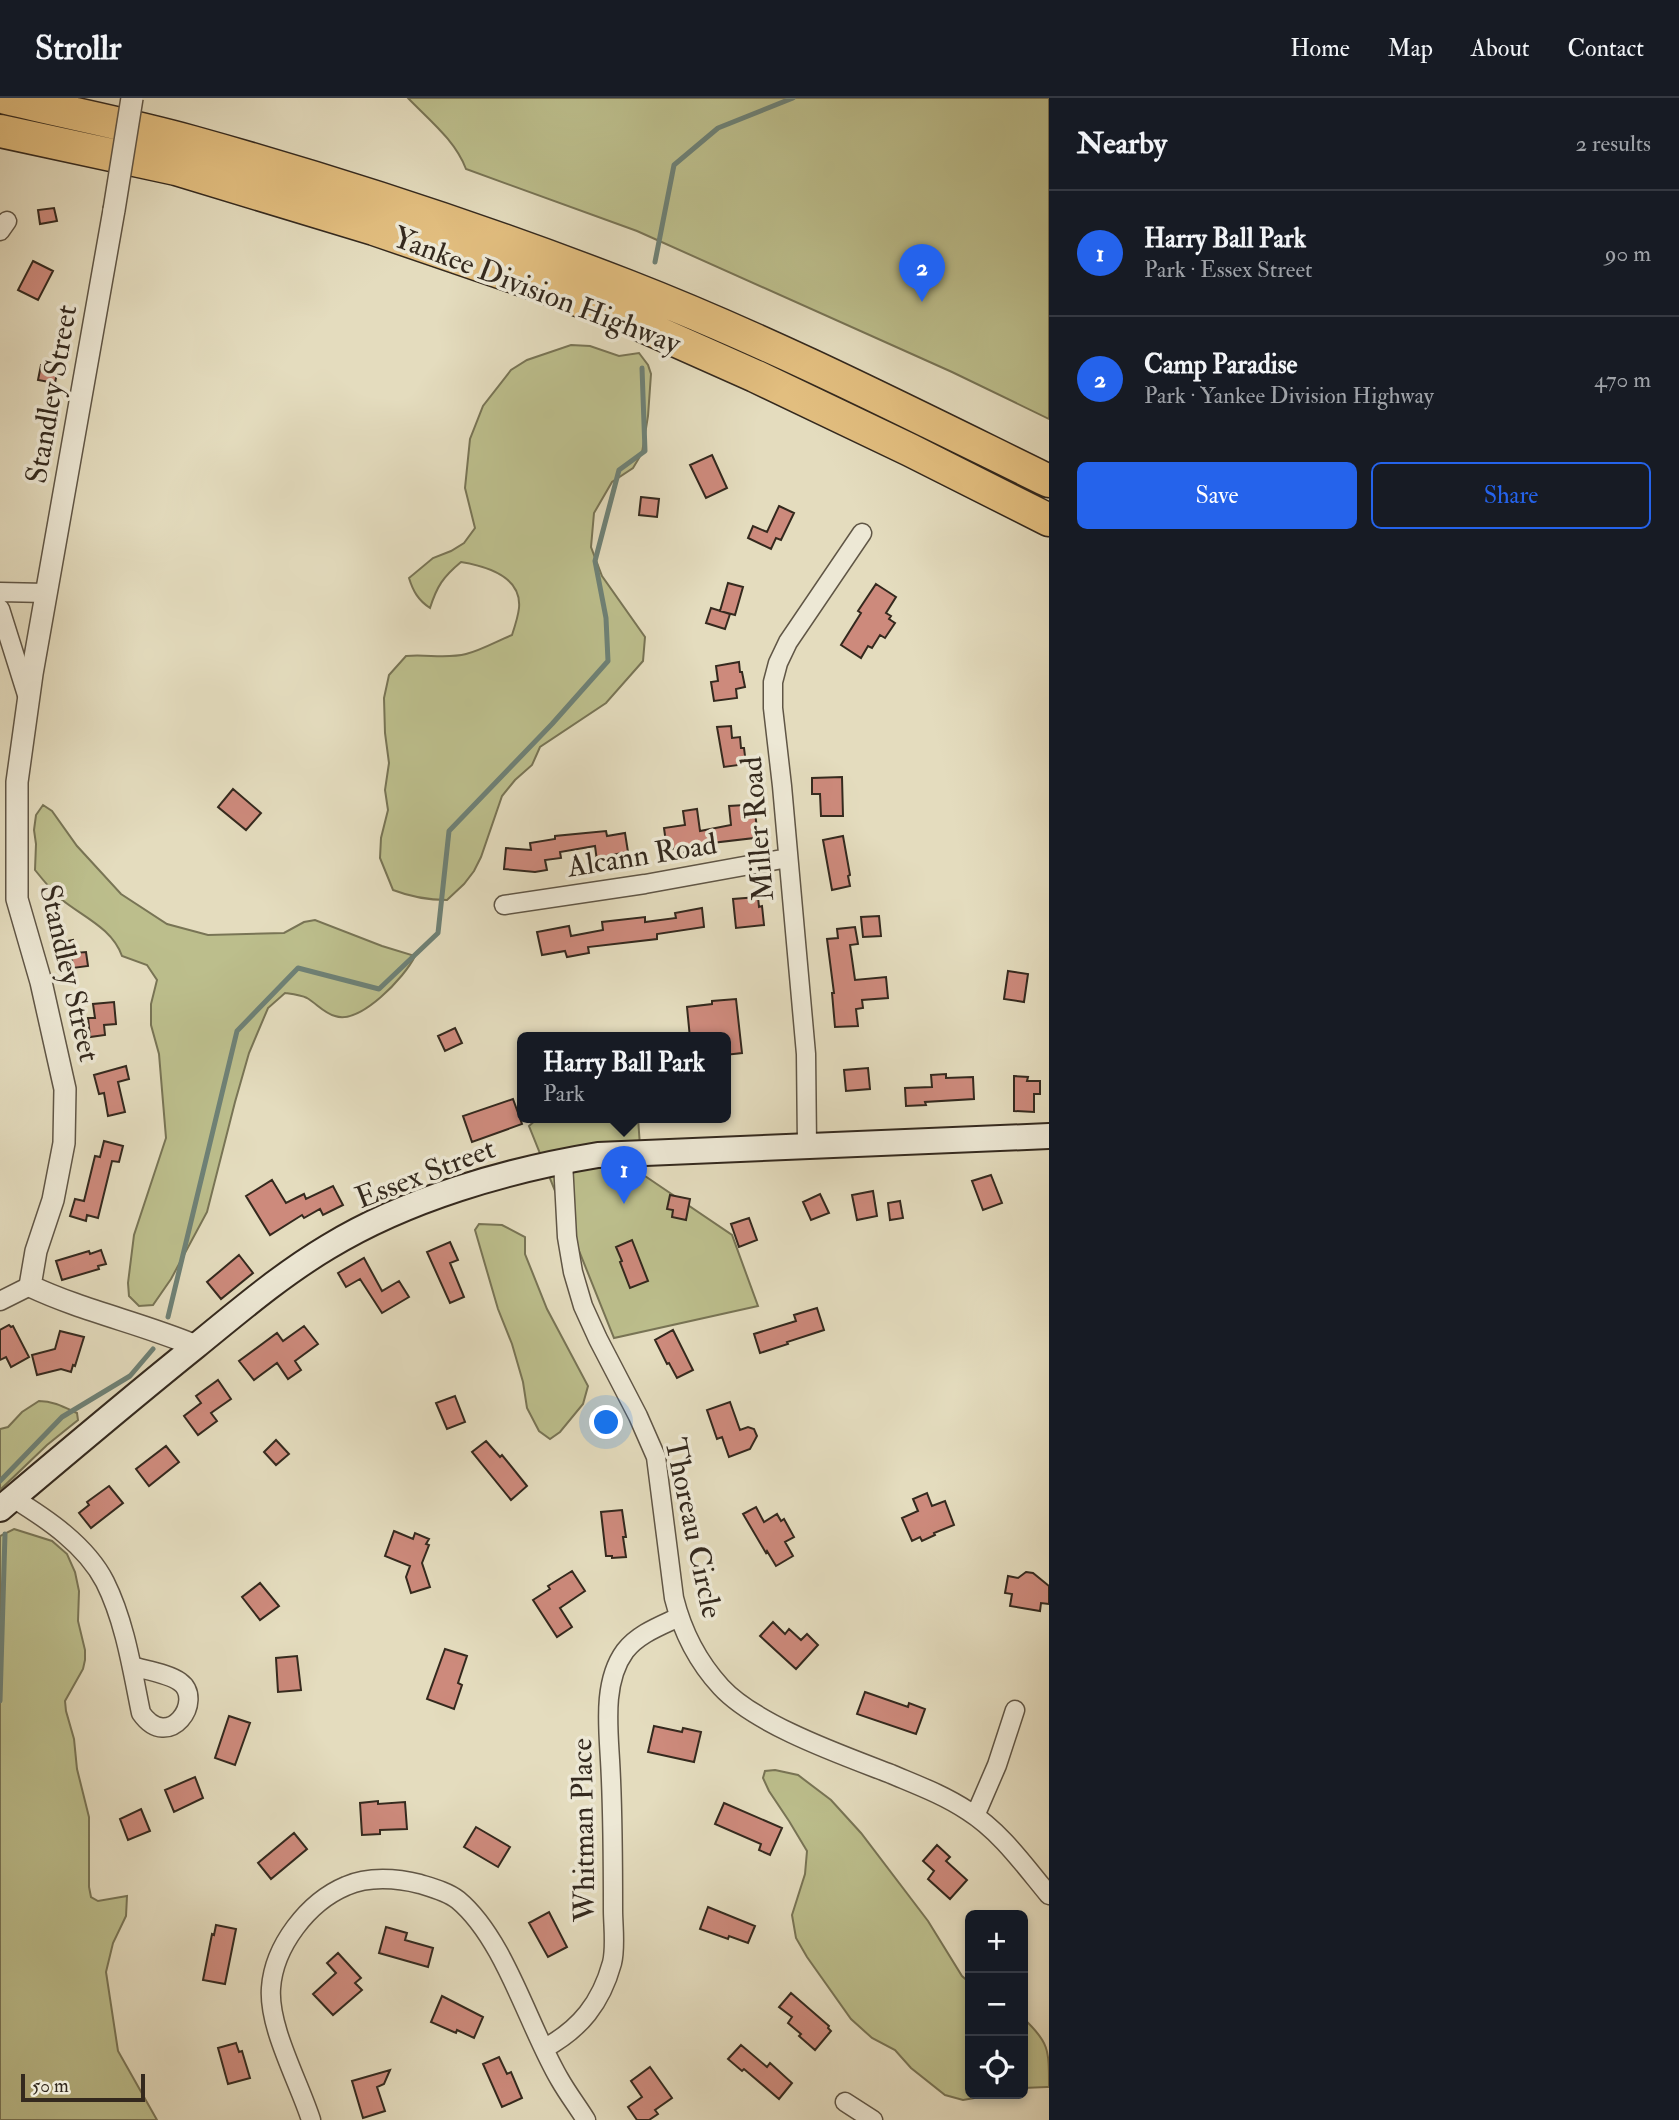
<!DOCTYPE html>
<html lang="en">
<head>
<meta charset="utf-8">
<style>
	body { margin:0; font-family:"IM FELL Double Pica",serif; background:#20242c; color:#f1f3f6 }
	.controls { position:absolute; right:21px; bottom:21px; display:grid; overflow:hidden; border-radius:10px; box-shadow:0 4px 10px #0003 }
	.controls button { width:63px; height:63px; display:grid; place-items:center; padding:0; border:0; border-bottom:2px solid #363941; background:#171b24; color:#f1f3f6; font:35px sans-serif }
	.scale { position:absolute; left:21px; bottom:18px; width:124px; box-sizing:border-box; padding-left:7px; border:4px solid #34291e; border-top:0; font-size:19px; line-height:24px; white-space:nowrap; color:#34291e; -webkit-text-stroke:5px #ede8d5; paint-order:stroke }
	.you { position:absolute; left:607px; top:1325px; width:24px; height:24px; margin:-18px; border:5px solid #fff; border-radius:50%; background:#1a73e8; box-shadow:0 0 0 10px #1a73e833 }
	.badge { display:grid; place-items:center; width:46px; height:46px; border-radius:50%; background:#2563eb; color:#fff; font-size:23px; font-weight:700 }
	.pin { position:absolute; translate:-50% -58px; filter:drop-shadow(0 2px 4px #0008) }
	.pin::after { content:''; position:absolute; top:37px; width:24px; height:21px; background:inherit; clip-path:polygon(0 0,100% 0,50% 100%) }
	.popup { position:absolute; left:517px; top:934px; width:214px; height:91px; box-sizing:border-box; display:grid; place-content:center; border-radius:10px; background:#171b24; filter:drop-shadow(0 2px 5px #0005); font-size:23px; white-space:nowrap; color:#9ea1a6 }
	.popup b { font-size:26px; color:#f1f3f6 }
	.popup::after { content:''; position:absolute; left:50%; top:100%; margin-left:-14px; border:14px solid transparent; border-top-color:#171b24 }
	.list { margin:0; padding:0; list-style:none }
	h2 { display:flex; justify-content:space-between; align-items:center; height:91px; margin:0; padding:0 28px; font-size:30px }
	h2 small { font-size:23px; font-weight:400; color:#9ea1a6 }
	.list li { display:grid; grid-template-columns:46px 1fr auto; gap:21px; align-items:center; box-sizing:border-box; height:126px; padding:0 28px; border-top:2px solid #363941 }
	.list b { display:block; font-size:26px; white-space:nowrap }
	.list p { margin:0; font-size:23px; white-space:nowrap; color:#9ea1a6 }
	.list em { font-size:23px; font-style:normal; color:#9ea1a6 }
	.actions { display:flex; gap:14px; padding:21px 28px }
	.actions a { flex:1; padding:16px 0; border:2px solid #2563eb; border-radius:10px; text-align:center; font-size:24px; color:#2563eb }
	.actions .main { background:#2563eb; color:#fff }
	.icon { flex:none; width:38px; height:38px; fill:none; stroke:currentColor; stroke-width:2; stroke-linecap:round; stroke-linejoin:round }
	.map { position:relative; flex:none; width:1049px; height:2022px; overflow:hidden }
	header { display:flex; align-items:center; gap:42px; box-sizing:border-box; height:98px; padding:0 35px; background:#171b24; border-bottom:2px solid #363941 }
	header strong { font-size:33px }
	nav { display:flex; gap:38px; margin-inline-start:auto; font-size:24px }
	main { display:flex }
	aside { flex:1; background:#171b24 }
	.map>svg:first-child { display:block }
	.green { fill:#bcbe8c; stroke:#787455; stroke-width:2 }
	.lines { fill:none; stroke-linecap:round; stroke-linejoin:round }
	.stream { stroke:#6e8176; stroke-width:5 }
	.building { fill:#cd8a7c; stroke:#34291e; stroke-width:2 }
	.minor-casing { stroke:#605646; stroke-width:21 }
	.tertiary-casing { stroke:#605646; stroke-width:24 }
	.secondary-casing { stroke:#34291e; stroke-width:28 }
	.motorway-casing { stroke:#34291e; stroke-width:35 }
	.minor { stroke:#ede8d5; stroke-width:18 }
	.tertiary { stroke:#ede8d5; stroke-width:21 }
	.secondary { stroke:#ede8d5; stroke-width:24 }
	.motorway { stroke:#e2be7f; stroke-width:32 }
	.tertiary-bridge-casing { stroke:#605646; stroke-width:24; stroke-linecap:butt }
	.tertiary-bridge { stroke:#ede8d5; stroke-width:21 }
	.labels { text-anchor:middle; stroke-width:7; stroke-linejoin:round; paint-order:stroke }
	.street-label { font-size:30px; fill:#34291e; stroke:#ede8d5 }
</style>
</head>
<body>
<header>
<strong>Strollr</strong>
<nav><a>Home</a><a>Map</a><a>About</a><a>Contact</a></nav>
</header>
<main>
<div class="map">
<svg width="1049" height="2022" viewBox="0 0 1049 2022">
	<rect width="100%" height="100%" fill="#e4dcbe"/>
	<filter id="stains"><feTurbulence type="fractalNoise" baseFrequency=".00286" numOctaves="4"/><feColorMatrix values="0 0 0 0 .2 0 0 0 0 .09 0 0 0 0 .02 0 0 0 .5 -.17"/></filter>
	<radialGradient id="worn" r=".72"><stop offset=".6" stop-color="#630" stop-opacity="0"/><stop offset="1" stop-color="#630" stop-opacity=".3"/></radialGradient>
	<path class="green" d="M408 0H1049V321L952 274 637 133 466 71C455 42 429 22 408 0Z
		M571 247 590 248 619 258 639 255 648 267 651 276 648 318 642 355 633 370 612 384 594 415 591 449 602 478 645 539 643 563 606 605 540 649 532 667 515 682 502 698 481 759 474 773 464 786 447 802C427 802 411 799 393 792L380 760 381 740 388 712 385 692 389 665 385 635 384 600 389 577 406 558C426 556 447 561 466 556 482 552 497 543 512 537 515 528 518 519 519 510 522 478 485 468 461 464 443 479 437 488 430 510 418 502 413 493 409 480L433 460 451 453 464 445 475 430 465 390 470 341 483 308 511 272 527 262Z
		M43 707 52 713 77 748 121 796 167 826 208 837 284 835 304 824 315 822 382 848 415 858C405 879 360 927 335 918 324 915 317 906 307 900 301 897 292 896 285 895L268 910 249 955 235 1004 207 1114 171 1181 153 1207 139 1208 129 1198 128 1185 134 1137 166 1040 159 956 151 927V906L157 882 147 867 122 858C112 830 83 819 61 801 52 793 43 782 35 772L36 746 34 732 36 717Z
		M538 1020H638L642 1076 732 1137 758 1208 614 1240 529 1028Z
		M479 1126 502 1127 525 1139V1156L547 1211 588 1288 583 1306 560 1334 550 1341 539 1333 527 1310 523 1284 512 1246 498 1211 475 1132Z
		M39 1303C53 1303 64 1309 77 1315L78 1322 47 1347 0 1392V1331L8 1329 22 1314Z
		M14 1431 52 1443 67 1456 75 1474 79 1493 78 1523 85 1552V1562L83 1571 65 1603 66 1613 74 1641 77 1671 89 1719V1789L91 1799 98 1803 127 1798 126 1818 113 1845 106 1874 118 1953 157 2022H0V1438Z
		M775 1672 798 1677 831 1702 861 1735 928 1823 962 1878 970 1885V1996H998L963 2002 945 1997 911 1970 895 1952 872 1940 851 1921 807 1859 796 1840 792 1817 805 1776 807 1753 789 1723 769 1693 763 1680 765 1673Z
		M1023 1920C1049 1944 1049 1951 1049 1989H1047L1023 1990Z"/>
	<g class="lines">
		<path class="stream" d="M655 164 674 67 718 30 793 0
			M168 1219 237 933 298 870 379 891 438 835 449 733 552 626 608 563 606 520 595 463 619 372 645 353 642 270
			M0 1383 62 1319 130 1278 153 1251
			M0 1603 5 1436"/>
	</g>
	<path class="building" d="M54 110 57 123 40 126 38 112Z
		M33 163 53 173 38 202 18 192Z
		M41 267 58 269 55 285 38 282Z
		M712 357 727 390 706 400 690 367Z
		M641 399 659 401 657 419 639 417Z
		M779 408 794 415 781 442 776 440 771 451 748 440 753 428 767 434Z
		M728 485 743 489 735 517 720 513Z
		M876 486 896 499 886 515 891 518 889 521 895 525 885 540 880 537 872 550 868 548 861 560 841 547 861 515 858 513Z
		M711 510 730 516 725 531 706 525Z
		M739 564 740 574H742L745 589 736 591 737 600 714 603 711 584 718 583 716 568Z
		M731 628 732 640 740 639 741 650H744L746 666 724 669 717 629Z
		M842 679 843 718H821L820 696H812V680Z
		M233 691 261 715 246 732 218 709Z
		M745 707 746 716 755 715 757 730H753L754 740 712 745V748L702 750V753L684 755 683 749 667 752 664 730 685 727 683 713 697 711 700 733 731 727 729 708Z
		M606 733 607 738 625 735 628 754 611 757V761L597 763 595 748 560 754 561 760 545 762 547 772 535 774 504 771 506 750 531 752 530 745 555 741V738Z
		M843 738 850 777 848 778 850 788 832 792 823 742Z
		M758 799 759 809 762 808 764 827 736 830 733 801Z
		M702 810 704 829 657 836V841L588 849 589 855 567 859 565 853 542 857 537 834 569 828 571 838 603 832 602 824 645 819V824L676 820 675 815Z
		M879 818 881 838 863 839 861 819Z
		M855 829 858 846 850 847 855 882 886 879 888 900 862 902 863 910 856 911 858 928 835 929 832 895H834L827 841 838 840 837 831Z
		M73 842 75 855 86 854 88 868 73 870 72 862 57 865 53 846Z
		M1008 873 1028 876 1024 904 1004 901Z
		M736 901 742 955 725 957V940H690L687 909 712 906V903Z
		M114 904 116 926 104 927 105 937 90 939 88 920H95L93 906Z
		M455 930 462 945 445 953 438 938Z
		M126 968 129 981 118 984 125 1014 108 1018 104 995 99 996 94 977Z
		M868 970 870 991 846 993 844 972Z
		M946 976V980L973 979 974 1001 925 1004 926 1007 906 1008 905 990 932 989 931 977Z
		M1014 978 1028 979 1027 983H1040V996H1034V1014L1014 1013Z
		M513 1001 522 1026 472 1044 463 1018Z
		M104 1043 123 1048 119 1064 112 1063 98 1120 87 1117 86 1123 70 1118 75 1101 84 1103 95 1058 100 1059Z
		M991 1077 1002 1105 983 1112 972 1083Z
		M272 1082 286 1105 304 1096 306 1101 333 1088 343 1107 323 1117 320 1111 304 1120 302 1117 270 1137 246 1098Z
		M873 1093 877 1118 857 1122 852 1097Z
		M820 1096 829 1115 811 1122 803 1104Z
		M670 1097 690 1101 686 1122 672 1119 673 1112 667 1111Z
		M900 1103 903 1120 890 1122 888 1105Z
		M749 1120 757 1142 739 1149 731 1126Z
		M632 1142 648 1183 630 1190 620 1164 622 1163 616 1149Z
		M450 1144 458 1162 450 1165 464 1199 450 1205 427 1154Z
		M101 1152 106 1166 98 1168 99 1171 62 1182 56 1163 89 1153 90 1156Z
		M239 1157 253 1175 221 1201 207 1184Z
		M364 1160 382 1193 399 1183 409 1199 382 1215 360 1181 346 1189 338 1175Z
		M817 1210 824 1232 787 1244 788 1246 760 1255 754 1236 796 1223 794 1217Z
		M9 1227 11 1229 13 1228 29 1259 11 1269 6 1259 0 1262V1232Z
		M304 1228 318 1246 295 1263 301 1272 288 1281 277 1265 254 1282 239 1263 277 1235 283 1243Z
		M673 1232 693 1272 677 1280 669 1265 667 1266 655 1242Z
		M60 1233 84 1239 75 1268 73 1267 71 1274 61 1271 37 1277 32 1257 55 1251Z
		M218 1282 231 1301 211 1315 217 1323 198 1337 184 1318 201 1305 196 1298Z
		M455 1298 465 1324 447 1331 436 1305Z
		M730 1304 740 1332 748 1329 754 1331 757 1338 750 1351 729 1359 722 1339 717 1341 707 1312Z
		M276 1342 289 1356 276 1367 264 1354Z
		M486 1343 500 1359 502 1357 527 1388 511 1402 472 1354Z
		M166 1348 179 1364 149 1388 136 1371Z
		M109 1388 123 1405 91 1430 79 1415 89 1407 87 1404Z
		M927 1395 932 1408 945 1403 954 1427 934 1435 935 1437 922 1443 920 1439 912 1443 902 1420 918 1413 913 1401Z
		M756 1409 764 1424 777 1416 781 1423 784 1421 794 1439 785 1444 793 1458 776 1468 767 1453 766 1455 743 1416Z
		M622 1412 626 1439H623L626 1459 612 1460V1458H606L601 1414Z
		M394 1433 413 1441 415 1435 429 1441 426 1446 429 1447 422 1465 430 1489 411 1495 406 1479 410 1468 385 1458Z
		M572 1473 585 1493 560 1510 572 1529 557 1539 533 1502 550 1491 548 1488Z
		M1026 1474 1033 1475 1049 1488V1506L1041 1505 1040 1513 1010 1508 1012 1496 1005 1495 1008 1478 1018 1480Z
		M260 1485 279 1508 260 1522 242 1499Z
		M773 1524 785 1536 789 1531 801 1542 807 1536 818 1547 796 1571 760 1538Z
		M445 1551 467 1558 458 1585 462 1587 454 1611 427 1601Z
		M297 1558 301 1592 278 1594 276 1560Z
		M865 1594 908 1609 909 1605 925 1611 916 1636 857 1616Z
		M229 1618 250 1625 235 1667 215 1660Z
		M654 1628 682 1634 683 1630 701 1634 694 1664 648 1654Z
		M195 1679 203 1700 174 1714 165 1692Z
		M378 1703V1706L405 1704 407 1731 380 1732V1736L362 1737 360 1705Z
		M724 1705 782 1730 770 1757 759 1752 761 1746 715 1726Z
		M141 1711 150 1733 128 1742 120 1721Z
		M476 1729 510 1749 498 1769 464 1749Z
		M294 1735 307 1751 271 1781 258 1765Z
		M937 1747 950 1759 946 1763 967 1782 950 1801 928 1781 934 1773 923 1763Z
		M708 1809 755 1828 748 1845 729 1838 728 1841 700 1831Z
		M549 1814 567 1849 548 1859 529 1825Z
		M216 1827 236 1831 225 1886 203 1882 212 1836 214 1837Z
		M386 1829 407 1835 405 1842 433 1850 428 1869 379 1855Z
		M338 1855 361 1880 355 1885 362 1892 333 1917 313 1896 336 1875 327 1865Z
		M791 1895 829 1928 828 1930 831 1933 815 1952 799 1938 801 1936 788 1925 792 1919 779 1909Z
		M442 1898 483 1919 474 1940 457 1932 456 1935 431 1924Z
		M236 1945 239 1954 242 1953 250 1980 228 1986 218 1950Z
		M741 1947 767 1969 770 1965 792 1985 779 2001 744 1971 742 1973 728 1961Z
		M499 1959 507 1976 511 1974 522 2000 502 2009 483 1966Z
		M650 1969 672 2000 655 2012 658 2016 649 2022H637L628 2009 642 1999 631 1983Z
		M390 1972 384 1986 377 1989 385 2013 363 2020 352 1983Z"/>
	<g class="lines">
		<defs>
			<path id="minor" d="M0 133 7 123
				M0 494 46 495
				M0 511 28 600
				M504 807 645 786 788 760
				M807 1047 806 956 782 688 773 610V584L778 565 788 544 862 435
				M563 1064 567 1139 573 1174 583 1208 598 1241 638 1318 656 1359 674 1500C682 1532 698 1564 721 1589 756 1627 842 1657 891 1676 917 1687 944 1697 968 1713 1001 1734 1024 1767 1049 1797
				M0 1203 30 1188
				M13 1400C47 1421 86 1447 105 1484 125 1524 132 1571 141 1615 169 1655 205 1602 180 1584 170 1576 145 1572 132 1568
				M975 1718 997 1667 1015 1612
				M545 1950C580 1931 601 1905 612 1865 616 1849 613 1828 613 1812 613 1762 613 1712 610 1662 608 1627 603 1583 625 1553 638 1536 660 1528 679 1519
				M845 2004 873 2022
				M311 2022C299 1984 268 1929 271 1890 274 1848 308 1804 346 1788 368 1778 397 1780 420 1786 433 1790 448 1794 458 1802 505 1841 529 1930 560 1982 568 1996 578 2009 586 2022"/>
			<path id="tertiary" d="M114 112 32 576 17 684V801L41 884 65 991 64 1045 53 1102 36 1153 30 1188C83 1213 141 1225 196 1248"/>
			<path id="secondary" d="M0 1411C65 1356 130 1301 196 1248 239 1213 281 1177 328 1149 407 1101 507 1072 598 1057L1049 1038"/>
			<path id="motorway" d="M6 0C68 15 131 27 192 44 339 85 485 133 627 188 771 244 910 315 1049 383
				M0 33 176 71 374 131 552 192 627 221 755 278 910 352 1049 422"/>
		</defs>
		<use href="#minor" class="minor-casing"/>
		<use href="#tertiary" class="tertiary-casing"/>
		<use href="#secondary" class="secondary-casing"/>
		<use href="#motorway" class="motorway-casing"/>
		<use href="#minor" class="minor"/>
		<use href="#tertiary" class="tertiary"/>
		<use href="#secondary" class="secondary"/>
		<use href="#motorway" class="motorway"/>
		<defs>
			<path id="tertiary-bridge" d="M114 112 132 0"/>
		</defs>
		<use href="#tertiary-bridge" class="tertiary-bridge-casing"/>
		<use href="#tertiary-bridge" class="tertiary-bridge"/>
	</g>
	<g class="labels">
		<g class="street-label">
			<text transform="translate(537 192) rotate(21)" y="10">Yankee Division Highway</text>
			<text transform="translate(51 296) rotate(-80)" y="10">Standley Street</text>
			<text transform="translate(757 731) rotate(-95)" y="10">Miller Road</text>
			<text transform="translate(642 757) rotate(-9)" y="10">Alcann Road</text>
			<text transform="translate(70 875) rotate(77)" y="10">Standley Street</text>
			<text transform="translate(425 1075) rotate(-21)" y="10">Essex Street</text>
			<text transform="translate(694 1430) rotate(78)" y="10">Thoreau Circle</text>
			<text transform="translate(583 1732) rotate(-91)" y="10">Whitman Place</text>
		</g>
	</g>
	<rect width="100%" height="100%" filter="url(#stains)"/>
	<rect width="100%" height="100%" fill="url(#worn)"/>
</svg>
<div class="controls">
<button>+</button>
<button>−</button>
<button><svg class="icon" aria-label="locate" viewBox="0 0 24 24"><circle cx="12" cy="12" r="6"/><path d="M12 2v4M12 18v4M2 12h4M18 12h4"/></svg></button>
</div>
<div class="scale">50 m</div>
<div class="you"></div>
<div class="pin badge" style="left:624px;top:1106px">1</div>
<div class="popup"><b>Harry Ball Park</b>Park</div>
<div class="pin badge" style="left:922px;top:204px">2</div>
</div>
<aside>
<h2>Nearby<small>2 results</small></h2>
<ul class="list">
<li><span class="badge">1</span><div><b>Harry Ball Park</b><p>Park · Essex Street</p></div><em>90 m</em></li>
<li><span class="badge">2</span><div><b>Camp Paradise</b><p>Park · Yankee Division Highway</p></div><em>470 m</em></li>
</ul>
<div class="actions"><a class="main">Save</a><a>Share</a></div>
</aside>
</main>
</body>
</html>
